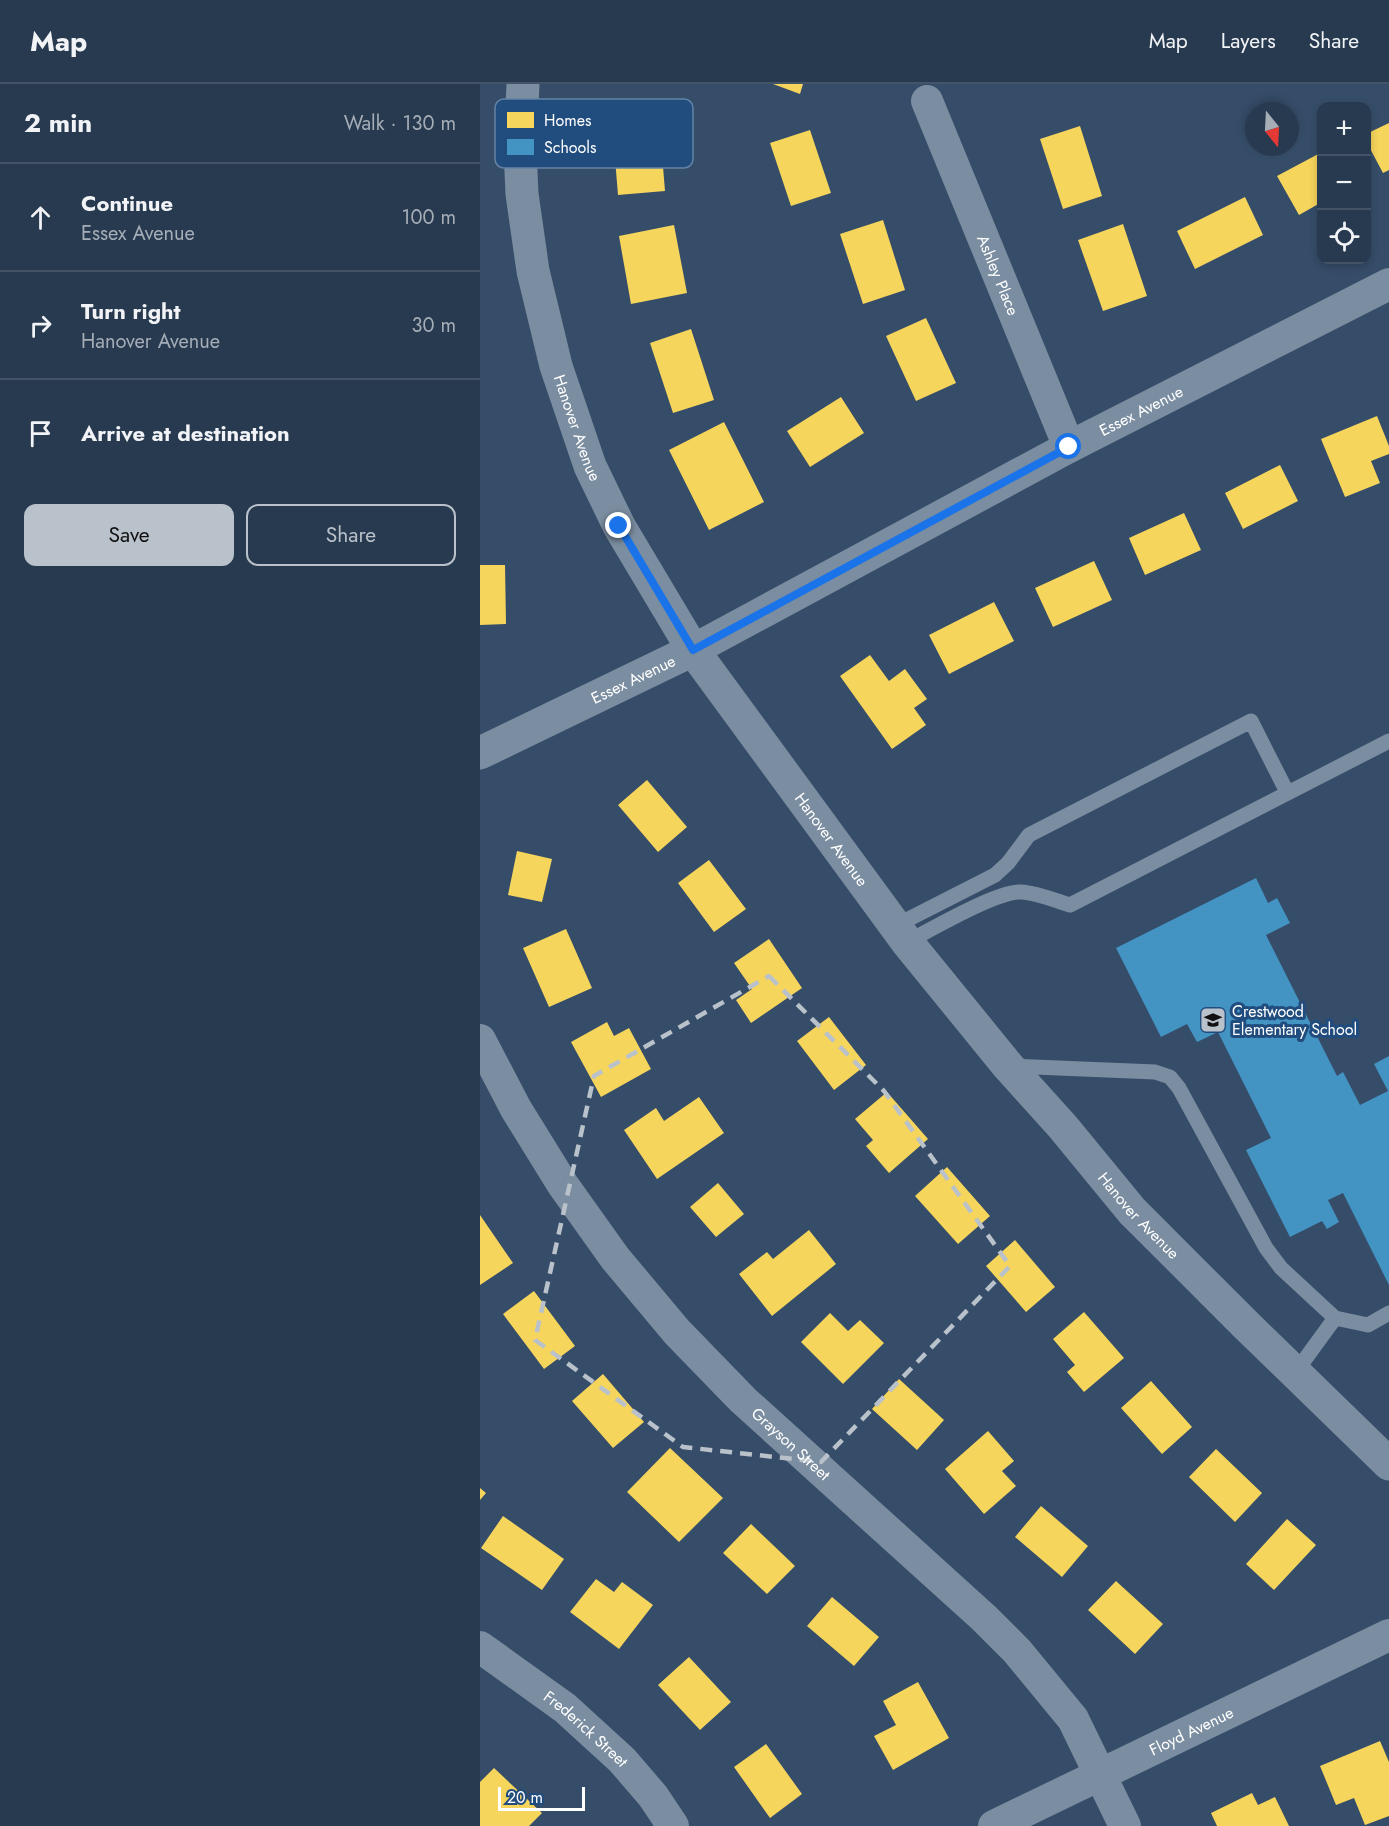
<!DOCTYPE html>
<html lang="en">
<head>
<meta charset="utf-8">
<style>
	body { margin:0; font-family:Jost,sans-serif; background:#344559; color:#f1f3f6 }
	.controls { position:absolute; right:18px; top:18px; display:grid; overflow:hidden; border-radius:12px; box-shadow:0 3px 9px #0003 }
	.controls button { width:54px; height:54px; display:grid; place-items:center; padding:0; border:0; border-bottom:2px solid #445466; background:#283a4f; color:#f1f3f6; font:30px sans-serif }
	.compass { position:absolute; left:765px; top:18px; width:54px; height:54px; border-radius:50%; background:#283a4f; box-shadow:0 3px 9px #0003; rotate:162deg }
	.scale { position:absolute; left:18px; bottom:15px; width:87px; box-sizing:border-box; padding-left:6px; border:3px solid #fff; border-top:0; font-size:16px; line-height:21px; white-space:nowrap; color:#fff; -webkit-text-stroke:4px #214c7e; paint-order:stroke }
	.stop { position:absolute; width:18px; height:18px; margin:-14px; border:4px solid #1a73e8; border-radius:50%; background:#fff }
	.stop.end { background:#1a73e8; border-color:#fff; box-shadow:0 2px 6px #0008 }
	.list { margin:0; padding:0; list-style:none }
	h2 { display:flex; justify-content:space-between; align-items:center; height:78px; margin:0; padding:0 24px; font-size:26px }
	h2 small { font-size:20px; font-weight:400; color:#a5adb7 }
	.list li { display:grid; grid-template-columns:39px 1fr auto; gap:18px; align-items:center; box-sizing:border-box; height:108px; padding:0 24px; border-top:2px solid #445466 }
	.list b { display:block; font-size:22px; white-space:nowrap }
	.list p { margin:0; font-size:20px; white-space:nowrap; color:#a5adb7 }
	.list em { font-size:20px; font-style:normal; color:#a5adb7 }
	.actions { display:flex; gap:12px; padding:18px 24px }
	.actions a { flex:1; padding:14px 0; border:2px solid #b9c1ca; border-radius:12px; text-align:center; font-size:21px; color:#b9c1ca }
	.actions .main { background:#b9c1ca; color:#111 }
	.icon { flex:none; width:33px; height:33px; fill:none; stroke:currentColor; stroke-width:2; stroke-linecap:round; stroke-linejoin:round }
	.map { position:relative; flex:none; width:909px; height:1742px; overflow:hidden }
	header { display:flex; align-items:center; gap:36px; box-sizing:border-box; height:84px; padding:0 30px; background:#283a4f; border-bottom:2px solid #445466 }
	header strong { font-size:28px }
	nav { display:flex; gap:33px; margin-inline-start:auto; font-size:21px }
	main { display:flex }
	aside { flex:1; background:#283a4f }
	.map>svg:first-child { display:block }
	.homes { fill:#f6d55c }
	.schools { fill:#4393c3 }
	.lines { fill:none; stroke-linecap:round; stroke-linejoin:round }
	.service { stroke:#7b8da0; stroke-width:15 }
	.minor { stroke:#7b8da0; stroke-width:32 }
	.tertiary { stroke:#7b8da0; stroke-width:33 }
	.route { stroke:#1a73e8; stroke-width:8 }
	.marked { fill:none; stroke:#b9c1ca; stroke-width:4.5; stroke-dasharray:12 8; stroke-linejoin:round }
	.labels { text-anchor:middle; stroke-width:6; stroke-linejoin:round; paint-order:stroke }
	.street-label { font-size:16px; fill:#fff; stroke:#214c7e }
	.poi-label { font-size:16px; fill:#fff; stroke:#214c7e; text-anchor:start }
	.key { fill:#214c7e; stroke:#6482a5; stroke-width:1.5 }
	.key-label { font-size:16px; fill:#fff }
</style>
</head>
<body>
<header>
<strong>Map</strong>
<nav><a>Map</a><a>Layers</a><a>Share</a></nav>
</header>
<main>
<aside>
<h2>2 min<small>Walk · 130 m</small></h2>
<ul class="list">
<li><svg class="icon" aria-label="ahead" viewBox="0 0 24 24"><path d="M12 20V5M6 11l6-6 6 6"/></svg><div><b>Continue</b><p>Essex Avenue</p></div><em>100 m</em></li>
<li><svg class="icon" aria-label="right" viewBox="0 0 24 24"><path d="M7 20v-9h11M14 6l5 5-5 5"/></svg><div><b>Turn right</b><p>Hanover Avenue</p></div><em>30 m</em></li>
<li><svg class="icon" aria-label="arrive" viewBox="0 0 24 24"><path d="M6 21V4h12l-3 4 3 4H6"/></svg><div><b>Arrive at destination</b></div></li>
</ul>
<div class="actions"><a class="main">Save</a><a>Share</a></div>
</aside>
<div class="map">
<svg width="909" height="1742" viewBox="0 0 909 1742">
	<rect width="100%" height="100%" fill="#364d69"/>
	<path class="homes" d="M293 0H323L320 10Z
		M179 34 185 107 138 111 132 38Z
		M909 39V86L903 89 886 57V50Z
		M600 42 622 112 583 125 560 55Z
		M330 46 351 109 311 122 290 59Z
		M842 68V118L819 131 797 92Z
		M765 113 783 151 715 185 697 147Z
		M403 136 425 206 383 220 360 150Z
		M643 140 667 212 623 227 598 156Z
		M194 141 207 209 151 220 139 152Z
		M446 234 476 299 436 317 406 252Z
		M211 245 234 316 193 329 170 259Z
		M361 313 384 349 330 383 307 347Z
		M897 332 909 362V370L891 377 900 399 865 413 841 355Z
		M244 338 284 418 229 446 189 366Z
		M800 381 818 417 763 445 745 409Z
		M704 429 721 466 665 491 649 454Z
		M614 477 632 516 573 543 555 504Z
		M0 481H25L26 540 0 541Z
		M514 518 534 557 469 590 449 551Z
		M390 571 409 597 425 585 447 615 434 624 446 641 412 665 360 592Z
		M167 696 207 743 178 768 138 721Z
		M37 767 72 775 62 818 28 811Z
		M229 776 266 825 234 848 198 799Z
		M86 845 112 904 69 923 43 864Z
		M289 855 322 904 271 939 256 916 272 905 254 879Z
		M349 933 386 981 354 1006 317 957Z
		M127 938 134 952 149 944 171 985 121 1013 91 958Z
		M407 1008 448 1055 409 1089 386 1062 393 1056 375 1035Z
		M219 1013 244 1049 177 1095 144 1046 176 1024 184 1037Z
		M467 1083 510 1132 478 1160 435 1112Z
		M238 1099 264 1130 236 1153 210 1123Z
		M0 1131 33 1179 0 1201Z
		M329 1146 356 1180 292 1232 259 1190 287 1168 293 1175Z
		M535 1156 575 1203 546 1228 506 1182Z
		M54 1207 95 1262 64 1285 23 1230Z
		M604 1228 644 1274 604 1308 587 1288 595 1281 573 1255Z
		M350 1229 368 1247 380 1236 404 1259 363 1300 321 1258Z
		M123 1290 164 1338 133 1364 92 1317Z
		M419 1295 464 1336 437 1366 392 1325Z
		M671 1297 712 1343 682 1370 641 1324Z
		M508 1347 534 1377 522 1387 536 1402 504 1430 465 1385Z
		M190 1364 243 1414 199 1458 147 1408Z
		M736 1365 782 1409 755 1438 709 1393Z
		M0 1404 6 1409 0 1416Z
		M561 1422 608 1462 582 1493 535 1453Z
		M23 1432 84 1475 62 1506 1 1464Z
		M807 1435 836 1461 794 1506 766 1480Z
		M271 1440 315 1482 287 1510 243 1469Z
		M116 1495 134 1508 142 1498 173 1521 139 1565 90 1528Z
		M636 1497 683 1540 655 1570 608 1526Z
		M352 1513 399 1553 374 1582 327 1542Z
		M209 1573 251 1618 220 1646 178 1601Z
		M438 1598 469 1654 413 1686 394 1652 416 1641 403 1617Z
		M900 1657 909 1678V1732L885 1741 874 1714 856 1721 840 1682Z
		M286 1660 322 1710 290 1734 254 1683Z
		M14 1684 62 1729 49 1742H0V1698Z
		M772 1709 778 1721 795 1713 809 1742H737L731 1729Z"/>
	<path class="schools" d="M776 794 788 819 797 814 810 839 786 851 857 992 863 988 880 1021 908 1007 894 980 909 972V1201L863 1109 848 1116 859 1138 847 1145 842 1137 810 1153 766 1066 791 1054 738 948 717 958 707 940 681 953 636 864Z"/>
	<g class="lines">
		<path class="service" d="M415 842 515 791 528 779 549 751 771 637 807 708
			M427 858C452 845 517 807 541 808 557 809 574 816 590 821L909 657
			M531 982 675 988 690 993 699 1004 786 1164 801 1184 855 1234 815 1289
			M855 1234 888 1241 909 1229"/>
		<g class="minor">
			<path id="s1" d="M447 17 589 363"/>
			<path id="s2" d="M213 566 589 363 909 200"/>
			<path id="s3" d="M0 956 36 1025 83 1101 135 1174 197 1248 263 1316 504 1534 537 1567 593 1635 645 1742"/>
			<path id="s4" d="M0 1563 85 1624 142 1676 173 1712 193 1742"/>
			<path id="s5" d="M514 1742 909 1551"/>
		</g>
		<g class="tertiary">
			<path id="s6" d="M43 0 40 65 42 110 53 187 76 282 110 382 139 442 213 566 427 858 528 982 583 1043 652 1127 766 1241 909 1380"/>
			<path id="s7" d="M0 669 213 566"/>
		</g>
	</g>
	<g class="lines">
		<path class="route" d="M139 442 213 566 589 363"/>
	</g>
	<path class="marked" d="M289 892 404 1007 530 1182 341 1378 203 1363 55 1256 114 992Z"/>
	<defs>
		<symbol id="school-square" viewBox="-11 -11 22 22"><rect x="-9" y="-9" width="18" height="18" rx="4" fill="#b9c1ca" stroke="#214c7e"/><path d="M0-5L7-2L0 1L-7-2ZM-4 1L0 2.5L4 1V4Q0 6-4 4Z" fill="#111"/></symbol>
	</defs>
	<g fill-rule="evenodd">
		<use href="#school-square" x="718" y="921" width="30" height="30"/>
	</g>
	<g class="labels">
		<g class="street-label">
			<text dy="6" stroke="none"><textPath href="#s1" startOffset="188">Ashley Place</textPath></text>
			<text dy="6" stroke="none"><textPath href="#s2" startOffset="508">Essex Avenue</textPath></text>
			<text dy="6" stroke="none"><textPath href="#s6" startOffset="351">Hanover Avenue</textPath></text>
			<text dy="6" stroke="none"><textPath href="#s7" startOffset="170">Essex Avenue</textPath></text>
			<text dy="6" stroke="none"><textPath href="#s6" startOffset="837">Hanover Avenue</textPath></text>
			<text dy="6" stroke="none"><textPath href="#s6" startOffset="1323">Hanover Avenue</textPath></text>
			<text dy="6" stroke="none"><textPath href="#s3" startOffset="513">Grayson Street</textPath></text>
			<text dy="6" stroke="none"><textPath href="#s4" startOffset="134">Frederick Street</textPath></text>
			<text dy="6" stroke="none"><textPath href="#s5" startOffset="219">Floyd Avenue</textPath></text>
		</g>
		<g class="poi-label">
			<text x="752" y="933">Crestwood<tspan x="752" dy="18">Elementary School</tspan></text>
		</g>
	</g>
	<rect x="15" y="15" width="198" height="69" rx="9" class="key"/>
	<rect x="27" y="28" width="27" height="16" fill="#f6d55c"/>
	<rect x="27" y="55" width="27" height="16" fill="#4393c3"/>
	<g class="key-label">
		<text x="64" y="42">Homes</text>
		<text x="64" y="69">Schools</text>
	</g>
</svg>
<div class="controls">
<button>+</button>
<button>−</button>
<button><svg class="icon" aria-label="locate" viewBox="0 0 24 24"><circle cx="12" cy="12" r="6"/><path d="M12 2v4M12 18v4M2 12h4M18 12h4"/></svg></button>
</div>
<svg class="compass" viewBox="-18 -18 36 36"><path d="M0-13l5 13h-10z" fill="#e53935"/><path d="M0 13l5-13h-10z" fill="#a5adb7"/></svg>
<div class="scale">20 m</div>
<div class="stop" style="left:589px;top:363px"></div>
<div class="stop end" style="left:139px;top:442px"></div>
</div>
</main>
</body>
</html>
